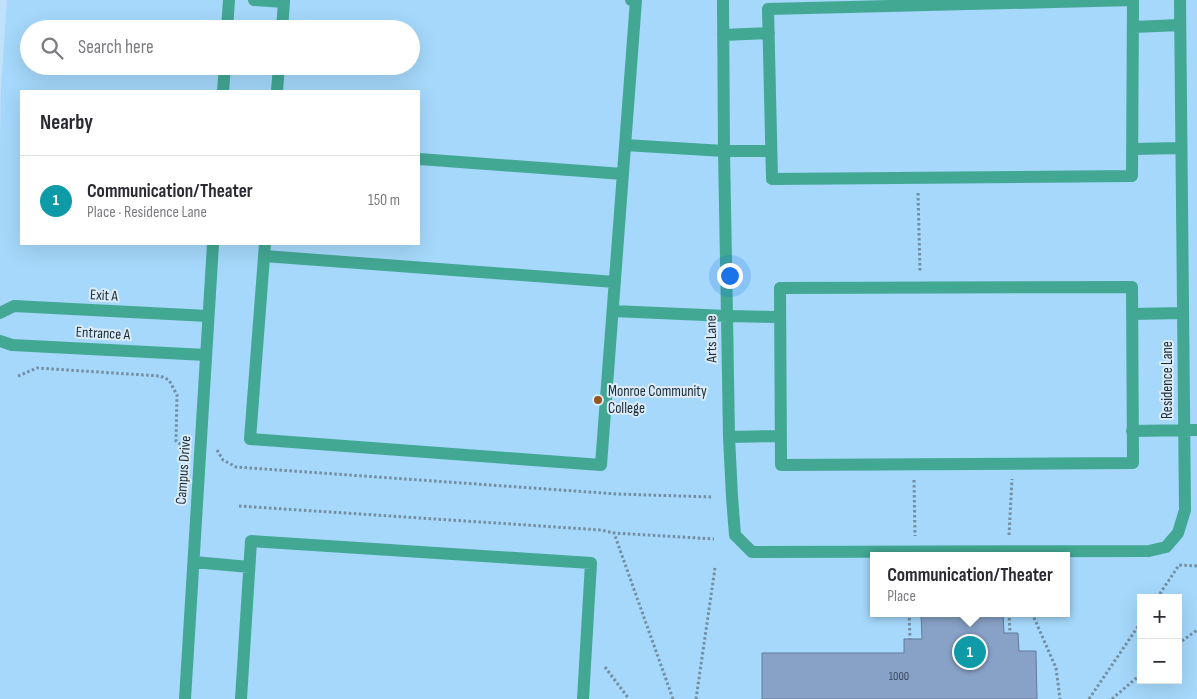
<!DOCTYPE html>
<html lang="en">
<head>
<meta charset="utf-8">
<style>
	body { margin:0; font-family:"Sofia Sans Condensed",sans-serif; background:#f7f7f7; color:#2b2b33 }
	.controls { position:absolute; right:15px; bottom:15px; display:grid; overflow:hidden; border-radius:0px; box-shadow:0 5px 20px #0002 }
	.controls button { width:45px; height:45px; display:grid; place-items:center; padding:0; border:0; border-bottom:1px solid #e1e1e2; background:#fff; color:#2b2b33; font:25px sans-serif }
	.you { position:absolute; left:729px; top:275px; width:18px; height:18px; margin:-12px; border:4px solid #fff; border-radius:50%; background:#1a73e8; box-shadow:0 0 0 8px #1a73e833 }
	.badge { display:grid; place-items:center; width:32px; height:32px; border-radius:50%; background:#95561e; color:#fff; font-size:16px; font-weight:700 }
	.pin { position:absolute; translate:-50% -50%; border:2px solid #fff; box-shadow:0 1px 5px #0006 }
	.popup { position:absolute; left:870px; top:552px; width:200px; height:65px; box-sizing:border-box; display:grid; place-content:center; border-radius:0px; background:#fff; filter:drop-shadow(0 1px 4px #0005); font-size:16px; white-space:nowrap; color:#7c7c81 }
	.popup b { font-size:19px; color:#2b2b33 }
	.popup::after { content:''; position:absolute; left:50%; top:100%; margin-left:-10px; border:10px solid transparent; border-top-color:#fff }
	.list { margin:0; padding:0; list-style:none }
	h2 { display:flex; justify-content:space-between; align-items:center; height:65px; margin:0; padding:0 20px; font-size:21px }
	h2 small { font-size:16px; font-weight:400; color:#7c7c81 }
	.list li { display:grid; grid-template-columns:32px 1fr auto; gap:15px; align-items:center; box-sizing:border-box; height:90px; padding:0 20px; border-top:1px solid #e1e1e2 }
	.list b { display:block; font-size:19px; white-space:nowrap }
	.list p { margin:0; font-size:16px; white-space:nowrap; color:#7c7c81 }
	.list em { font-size:16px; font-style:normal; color:#7c7c81 }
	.icon { flex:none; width:28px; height:28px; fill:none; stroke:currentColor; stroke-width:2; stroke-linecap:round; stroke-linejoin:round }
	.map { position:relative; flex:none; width:1197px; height:699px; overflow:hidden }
	.search { position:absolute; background:#fff; box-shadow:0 5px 20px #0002; left:20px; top:20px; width:400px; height:55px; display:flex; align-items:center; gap:12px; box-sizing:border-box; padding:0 18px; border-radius:28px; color:#7c7c81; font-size:19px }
	.panel { position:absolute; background:#fff; box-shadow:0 5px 20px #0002; left:20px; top:90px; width:400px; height:155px; border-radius:0px }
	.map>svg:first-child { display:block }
	.built { fill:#a5d8fb; fill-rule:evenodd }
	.building { fill:#88a1c6; stroke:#637b9e }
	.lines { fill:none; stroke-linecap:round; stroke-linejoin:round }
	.path { stroke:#738ea0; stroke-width:3; stroke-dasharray:2.5 2.5; stroke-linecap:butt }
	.minor { stroke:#42a793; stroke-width:12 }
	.poi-dot { fill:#95561e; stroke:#dbecf8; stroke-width:2 }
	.labels { text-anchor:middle; stroke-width:4; stroke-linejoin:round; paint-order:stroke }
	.number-label { font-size:12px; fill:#36495b }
	.street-label { font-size:15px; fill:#1b2c37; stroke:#dbecf8 }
	.poi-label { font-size:15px; fill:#1b2c37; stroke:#dbecf8; text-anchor:start }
</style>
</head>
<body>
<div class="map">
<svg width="1197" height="699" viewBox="0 0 1197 699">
	<rect width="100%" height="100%" fill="#bfe2fa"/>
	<path class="built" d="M7 0H1197V699H0V145L1 89ZM29 29H411V66H29ZM21 91H419V244H21ZM874 556H1066V613H874ZM1141 598H1178V680H1141Z"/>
	<path class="building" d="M921 613H1003L1004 633H1018L1019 651H1036L1037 699H762V653H904V639H922Z"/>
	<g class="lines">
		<path class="path" d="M918 193 920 272
			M18 376 37 368 160 376 169 380 177 395 176 441 183 446H186
			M217 450 223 460 236 467 617 494 713 497
			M914 480 915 536
			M239 506 601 530 614 533
			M1009 535 1012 479
			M1157 598 1179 565 1197 566
			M909 613 910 639
			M1009 613 1010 633
			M1032 613 1056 668 1060 699
			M1178 644 1197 630
			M605 667 629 699
			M673 699 614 533 714 539
			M696 699 715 568
			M1089 699 1141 622
			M1112 699 1141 674"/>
		<path class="minor" d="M254 0 284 2V0
			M723 0 724 151 727 316 729 437 732 497 735 535 752 552 1149 551 1166 547 1178 533 1185 510 1180 0
			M1133 0 1132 176 772 179 768 9Z
			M1133 27 1180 25
			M227 29 229 0
			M282 29 284 2
			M723 35 769 33
			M223 91 225 66
			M277 91 279 66
			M625 145 724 151H771
			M1132 149 1181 148
			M419 159 623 174
			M265 244 250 439 601 465 636 0H631
			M264 256 615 282
			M1132 287 1133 463 781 465 780 288Z
			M613 311 727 316 780 317
			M0 313 14 306 208 316
			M1132 314 1183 313
			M0 341 12 345 206 355
			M1132 431 1197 430
			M729 437 781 436
			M194 562 249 567
			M185 699 213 244
			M241 699 251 541 591 563 583 699"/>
	</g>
	<circle class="poi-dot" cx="598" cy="400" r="5"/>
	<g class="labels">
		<g class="number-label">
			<text x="899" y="680">1000</text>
		</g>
		<g class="street-label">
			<text transform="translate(104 295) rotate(3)" y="5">Exit A</text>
			<text transform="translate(103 333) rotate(3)" y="5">Entrance A</text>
			<text transform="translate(711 339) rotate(-91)" y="5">Arts Lane</text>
			<text transform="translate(1167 380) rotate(-90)" y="5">Residence Lane</text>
			<text transform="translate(183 470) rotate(-86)" y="5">Campus Drive</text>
		</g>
		<g class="poi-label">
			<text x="608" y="396">Monroe Community<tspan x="608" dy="17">College</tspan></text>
		</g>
	</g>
</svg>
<div class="controls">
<button>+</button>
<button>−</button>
</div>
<div class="you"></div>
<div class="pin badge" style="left:970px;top:652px;background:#0f9aa8">1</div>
<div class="popup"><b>Communication/Theater</b>Place</div>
<div class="search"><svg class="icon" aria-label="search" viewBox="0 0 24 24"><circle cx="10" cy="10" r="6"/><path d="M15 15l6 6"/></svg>Search here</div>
<section class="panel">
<h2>Nearby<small></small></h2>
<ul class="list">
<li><span class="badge" style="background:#0f9aa8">1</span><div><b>Communication/Theater</b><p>Place · Residence Lane</p></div><em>150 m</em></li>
</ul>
</section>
</div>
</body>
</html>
